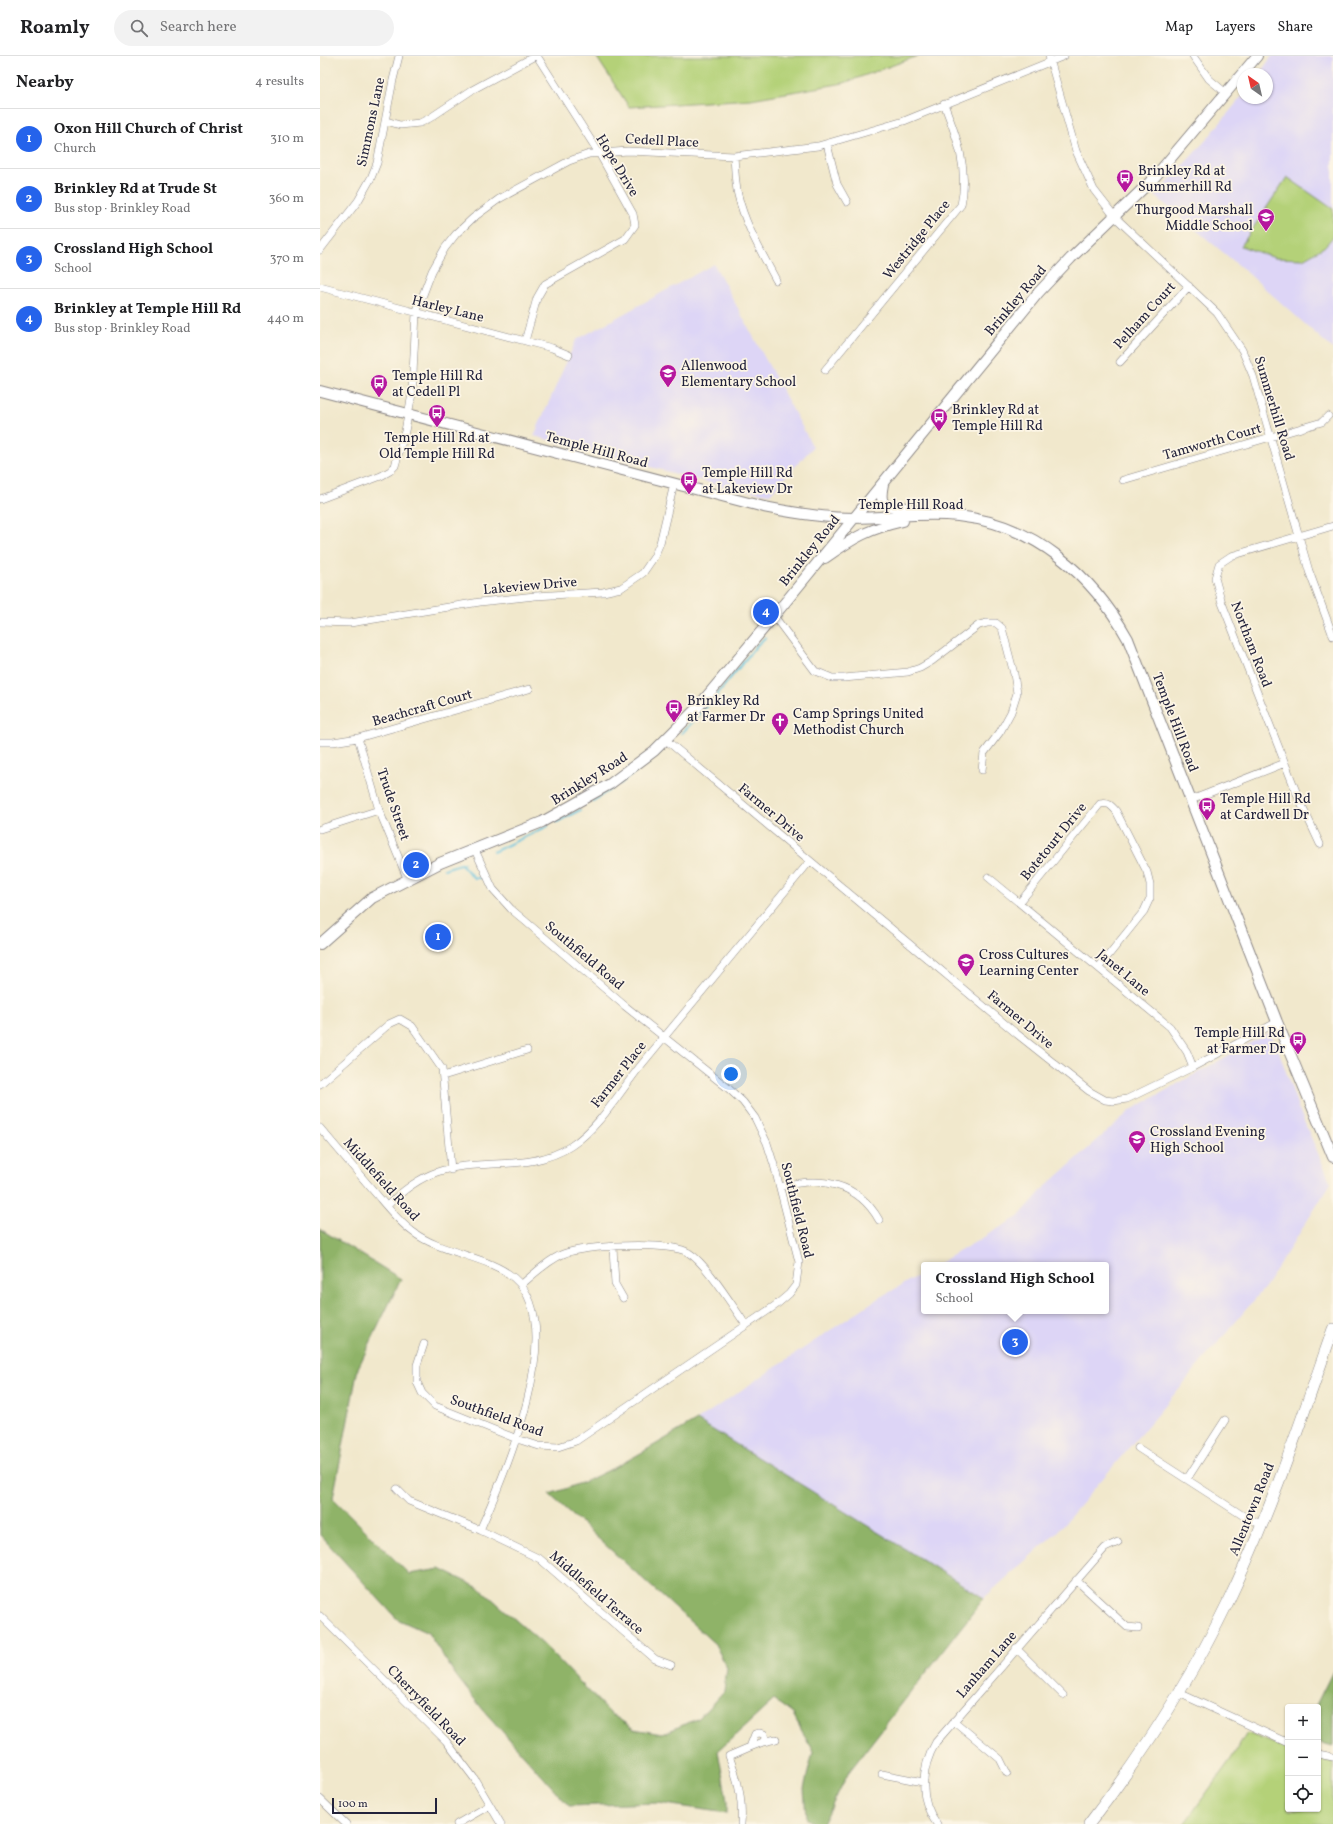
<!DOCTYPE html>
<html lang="en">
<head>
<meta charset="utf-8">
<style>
	body { margin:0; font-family:Vollkorn,serif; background:#f2f2f2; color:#202124 }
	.controls { position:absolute; right:12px; bottom:12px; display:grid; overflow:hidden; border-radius:4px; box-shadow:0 1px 3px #0004 }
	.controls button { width:36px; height:36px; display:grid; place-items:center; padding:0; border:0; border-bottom:1px solid #e0e0e0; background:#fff; color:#202124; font:20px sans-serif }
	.compass { position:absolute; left:917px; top:12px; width:36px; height:36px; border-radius:50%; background:#fff; box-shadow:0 1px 3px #0004; rotate:326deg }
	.scale { position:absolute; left:12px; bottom:10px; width:105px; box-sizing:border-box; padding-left:4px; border:2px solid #22223b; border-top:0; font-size:11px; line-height:14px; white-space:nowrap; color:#22223b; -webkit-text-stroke:3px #fcf5e5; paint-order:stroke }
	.you { position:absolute; left:411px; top:1018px; width:14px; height:14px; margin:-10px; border:3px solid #fff; border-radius:50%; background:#1a73e8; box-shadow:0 0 0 6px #1a73e833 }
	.badge { display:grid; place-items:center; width:26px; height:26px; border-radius:50%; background:#2563eb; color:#fff; font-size:13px; font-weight:700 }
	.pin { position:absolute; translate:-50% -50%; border:2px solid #fff; box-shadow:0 1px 4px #0006 }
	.popup { position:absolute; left:601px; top:1206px; width:188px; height:52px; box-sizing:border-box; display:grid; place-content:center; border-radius:4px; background:#fff; filter:drop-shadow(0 1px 3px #0005); font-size:13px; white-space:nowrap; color:#757577 }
	.popup b { font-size:15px; color:#202124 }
	.popup::after { content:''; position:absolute; left:50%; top:100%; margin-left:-8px; border:8px solid transparent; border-top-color:#fff }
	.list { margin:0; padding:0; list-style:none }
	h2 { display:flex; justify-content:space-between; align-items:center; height:52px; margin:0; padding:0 16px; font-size:17px }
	h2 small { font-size:13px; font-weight:400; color:#757577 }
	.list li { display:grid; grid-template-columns:26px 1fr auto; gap:12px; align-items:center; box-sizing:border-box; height:60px; padding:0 16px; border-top:1px solid #e0e0e0 }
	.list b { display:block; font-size:15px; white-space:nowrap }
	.list p { margin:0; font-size:13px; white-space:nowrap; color:#757577 }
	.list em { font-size:13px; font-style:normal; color:#757577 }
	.icon { flex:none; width:22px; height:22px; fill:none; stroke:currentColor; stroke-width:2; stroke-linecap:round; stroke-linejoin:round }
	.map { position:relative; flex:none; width:1013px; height:1768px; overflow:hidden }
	header { display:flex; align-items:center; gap:24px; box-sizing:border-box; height:56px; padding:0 20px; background:#fff; border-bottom:1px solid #e0e0e0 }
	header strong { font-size:19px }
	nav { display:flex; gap:22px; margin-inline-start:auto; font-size:14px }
	.search { width:280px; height:36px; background:#f2f2f2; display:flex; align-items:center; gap:10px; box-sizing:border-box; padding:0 14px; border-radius:22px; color:#757577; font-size:15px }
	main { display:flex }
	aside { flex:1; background:#fff }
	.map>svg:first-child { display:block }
	.built { fill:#ddd5f6 }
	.green { fill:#b4d178; stroke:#6b7a5a }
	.forest { fill:#8fb368; stroke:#586a52 }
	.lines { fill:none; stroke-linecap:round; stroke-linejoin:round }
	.stream { stroke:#61c2df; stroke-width:2 }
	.street-casing { stroke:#8a8584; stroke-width:8 }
	.secondary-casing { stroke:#8a8584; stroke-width:12 }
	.primary-casing { stroke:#8a8584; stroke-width:12 }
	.street { stroke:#fff; stroke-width:7 }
	.secondary { stroke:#fff; stroke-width:10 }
	.primary { stroke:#fff; stroke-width:11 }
	.labels { text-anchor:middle; stroke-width:3.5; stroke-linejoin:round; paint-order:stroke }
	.street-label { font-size:14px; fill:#22223b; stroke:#fcf5e5 }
	.poi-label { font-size:14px; fill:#22223b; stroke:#fcf5e5; text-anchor:start }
</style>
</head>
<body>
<header>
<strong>Roamly</strong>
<div class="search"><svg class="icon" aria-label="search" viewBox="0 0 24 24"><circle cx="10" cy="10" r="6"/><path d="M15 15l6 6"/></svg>Search here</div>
<nav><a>Map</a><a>Layers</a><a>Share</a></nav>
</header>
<main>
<aside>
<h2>Nearby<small>4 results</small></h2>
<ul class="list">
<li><span class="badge">1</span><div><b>Oxon Hill Church of Christ</b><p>Church</p></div><em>310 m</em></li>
<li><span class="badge">2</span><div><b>Brinkley Rd at Trude St</b><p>Bus stop · Brinkley Road</p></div><em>360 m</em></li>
<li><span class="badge">3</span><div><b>Crossland High School</b><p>School</p></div><em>370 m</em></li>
<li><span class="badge">4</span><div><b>Brinkley at Temple Hill Rd</b><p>Bus stop · Brinkley Road</p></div><em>440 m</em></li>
</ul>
</aside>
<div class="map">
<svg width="1013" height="1768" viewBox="0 0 1013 1768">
	<rect width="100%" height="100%" fill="#fcf5e5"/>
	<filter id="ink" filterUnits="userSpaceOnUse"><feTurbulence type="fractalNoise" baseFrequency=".025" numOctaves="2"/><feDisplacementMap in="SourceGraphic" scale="8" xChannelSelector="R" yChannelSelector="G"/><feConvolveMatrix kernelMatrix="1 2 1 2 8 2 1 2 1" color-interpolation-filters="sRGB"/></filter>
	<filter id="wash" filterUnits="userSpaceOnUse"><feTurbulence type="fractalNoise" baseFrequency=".012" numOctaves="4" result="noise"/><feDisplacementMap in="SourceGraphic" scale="16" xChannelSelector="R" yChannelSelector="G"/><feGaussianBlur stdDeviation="0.9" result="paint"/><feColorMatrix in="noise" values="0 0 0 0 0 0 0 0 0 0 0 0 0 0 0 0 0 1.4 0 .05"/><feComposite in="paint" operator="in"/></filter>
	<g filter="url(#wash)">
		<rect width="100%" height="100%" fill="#f1e8cc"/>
		<path class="built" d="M952 0H1013V293L922 212 835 140 887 83 923 39V42H947V18H939Z
			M394 208 493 391 450 438 413 433 214 380 256 284Z
			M950 976 960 998 979 1054 1011 1127 946 1230 739 1474 664 1542 377 1364 551 1247 604 1216V1255H786V1209H616L698 1161 723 1133 811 1054Z"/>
		<path class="green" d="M276 0H598L524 27 431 43 309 51Z
			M967 121 1013 153V181L1004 191 983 203 955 202 921 190Z
			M927 1677 968 1693V1753H998V1702L1013 1706V1768H864L911 1703Z"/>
		<path class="forest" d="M0 1173 81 1223 38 1312 13 1442 89 1518 120 1513 161 1533 226 1591 291 1658 314 1673 342 1678 379 1662 404 1635 407 1612 395 1588 229 1438C282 1423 329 1392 377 1364L664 1542 528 1717 503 1768H495L486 1762 484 1732 493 1696 473 1658 454 1644 398 1695 407 1745V1757L338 1747 249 1750 164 1655 137 1621 108 1577 77 1563 0 1479Z
			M1013 1615V1690L998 1686V1651H995Z"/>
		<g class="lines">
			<path class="stream" d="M362 677 391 646 438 588 446 581
				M300 728 342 694
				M273 745 293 732
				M237 766 260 754
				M173 796 228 770
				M141 808 154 822H162
				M124 813 144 807"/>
		</g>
	</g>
	<g filter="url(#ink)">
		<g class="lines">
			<defs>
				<path id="street" d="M729 0 756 95 774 134 795 161 897 257 922 294 933 320 989 515 1013 580
					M873 0 889 23 906 37
					M66 65 80 69 100 67 110 62 152 34 215 0
					M507 88 517 128 527 146
					M414 100C415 113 415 127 418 139 425 169 442 197 456 224
					M0 194 38 145 51 122 57 107 73 24 79 0
					M0 231 232 292 249 299
					M205 285 217 242 225 228 305 183 315 169 313 158 279 97 217 0
					M800 306 869 230
					M505 314 641 149C649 113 637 81 624 48
					M803 424 1002 366 1008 360
					M0 443 61 420 70 415 75 410 85 375 92 338 96 257 112 215 125 192 136 178 153 162 179 143 249 105 269 98 308 95 414 100 498 90 584 65 744 0
					M454 560 495 615 512 622H524L588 616 600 612 612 605 659 569 667 567H676L682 572 694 618 697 637 691 656 680 676 664 697 662 714
					M0 566 30 567 160 546 215 540 283 536 301 532 323 517 334 501 340 487 354 428
					M38 682 59 754 87 822
					M346 684 697 978 769 1035 785 1044 793 1045 807 1043 873 1011 957 966
					M0 686H13L38 682 209 633
					M871 744 965 707
					M0 773 59 754
					M1000 788 979 743 902 547 895 522 899 508 911 500 1013 470
					M668 821 850 971 867 996 873 1011
					M700 846 780 748C788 746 791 749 796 755L827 816 830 828V842L824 855 779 911
					M123 1020 207 994
					M0 1028 69 968 80 963 92 970 122 1013 131 1114
					M0 1072C19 1094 38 1117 57 1139 68 1152 79 1166 93 1176 122 1198 169 1200 194 1222 250 1270 184 1420 160 1474
					M460 1131C499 1120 538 1126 559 1164
					M67 1150C81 1136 97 1123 117 1116 160 1101 210 1117 251 1090 281 1070 300 1035 322 1008 378 940 434 873 490 805
					M293 1191 295 1228 303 1242
					M201 1229C214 1218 227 1205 243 1198 263 1189 351 1185 369 1197 387 1208 413 1251 426 1269
					M104 1288 97 1309V1326L102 1337 115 1350 197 1383 219 1390 238 1391 256 1385 456 1249 469 1238 476 1229 479 1206 454 1109 447 1087 435 1062 423 1046 409 1033 305 950 191 853 173 833 155 794
					M818 1392 922 1459 942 1469
					M867 1423 905 1364
					M77 1433 89 1445 160 1474 220 1503 335 1603 351 1609
					M756 1524 807 1571 818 1572
					M0 1560 126 1685 154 1722 181 1768
					M696 1592 743 1639
					M859 1637 968 1687
					M634 1665 680 1703 687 1717
					M443 1686 456 1683
					M998 1698 1013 1701
					M562 1718 603 1726
					M0 1743 26 1768
					M137 1768 170 1749
					M421 1768C423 1745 418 1722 409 1700L430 1691 435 1678 439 1677 444 1678 445 1683 443 1686 430 1691
					M617 1768C598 1742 601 1712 616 1686L785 1492 798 1486"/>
				<path id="secondary" d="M0 335 444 451C474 457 504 462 534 462 568 462 604 456 638 460 714 468 772 518 808 583L957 966 1013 1101
					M563 428C558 454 567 449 587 452 593 453 598 456 602 458
					M505 502C534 481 549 473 583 465
					M0 888 52 842 120 807 222 766 290 728 334 695 377 652 454 560 718 237 751 202 833 123 937 0"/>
				<path id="primary" d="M769 1768C822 1699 870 1625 908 1546 950 1458 981 1365 1013 1273"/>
			</defs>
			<use href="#street" class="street-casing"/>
			<use href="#secondary" class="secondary-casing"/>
			<use href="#primary" class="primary-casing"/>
			<use href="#street" class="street"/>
			<use href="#secondary" class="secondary"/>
			<use href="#primary" class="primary"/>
		</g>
	</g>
	<defs>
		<symbol id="bus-pin" viewBox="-11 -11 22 30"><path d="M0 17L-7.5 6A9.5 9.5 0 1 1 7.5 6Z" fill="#b5179e" stroke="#fcf5e5"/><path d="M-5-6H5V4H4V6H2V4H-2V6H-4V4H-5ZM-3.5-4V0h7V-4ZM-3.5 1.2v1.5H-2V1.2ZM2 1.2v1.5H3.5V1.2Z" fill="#fff"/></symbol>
		<symbol id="school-pin" viewBox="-11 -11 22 30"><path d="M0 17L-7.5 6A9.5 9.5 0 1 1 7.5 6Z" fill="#b5179e" stroke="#fcf5e5"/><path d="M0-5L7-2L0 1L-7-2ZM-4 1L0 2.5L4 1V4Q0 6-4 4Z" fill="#fff"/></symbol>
		<symbol id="church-pin" viewBox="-11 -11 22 30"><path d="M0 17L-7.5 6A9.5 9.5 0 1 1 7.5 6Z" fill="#b5179e" stroke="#fcf5e5"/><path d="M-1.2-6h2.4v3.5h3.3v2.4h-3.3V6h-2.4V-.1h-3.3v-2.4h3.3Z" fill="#fff"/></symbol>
	</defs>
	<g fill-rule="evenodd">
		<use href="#bus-pin" x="795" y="112" width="20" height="27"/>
		<use href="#school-pin" x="936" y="151" width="20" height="27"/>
		<use href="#school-pin" x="338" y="307" width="20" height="27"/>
		<use href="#bus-pin" x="49" y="317" width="20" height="27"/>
		<use href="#bus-pin" x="107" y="347" width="20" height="27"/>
		<use href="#bus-pin" x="609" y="351" width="20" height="27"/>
		<use href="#bus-pin" x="359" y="414" width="20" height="27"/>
		<use href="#bus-pin" x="344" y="642" width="20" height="27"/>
		<use href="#church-pin" x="450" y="655" width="20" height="27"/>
		<use href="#bus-pin" x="877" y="740" width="20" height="27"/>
		<use href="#school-pin" x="636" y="896" width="20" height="27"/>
		<use href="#bus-pin" x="968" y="974" width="20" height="27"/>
		<use href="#school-pin" x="807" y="1073" width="20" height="27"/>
	</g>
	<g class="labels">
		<g class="street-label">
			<text transform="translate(50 66) rotate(-78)" y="5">Simmons Lane</text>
			<text transform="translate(342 84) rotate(3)" y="5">Cedell Place</text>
			<text transform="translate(298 109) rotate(59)" y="5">Hope Drive</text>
			<text transform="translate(596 183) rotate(-51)" y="5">Westridge Place</text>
			<text transform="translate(695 244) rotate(-50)" y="5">Brinkley Road</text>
			<text transform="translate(128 252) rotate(14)" y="5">Harley Lane</text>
			<text transform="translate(824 259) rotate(-48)" y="5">Pelham Court</text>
			<text transform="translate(955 352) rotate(73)" y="5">Summerhill Road</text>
			<text transform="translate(892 385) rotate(-16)" y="5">Tamworth Court</text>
			<text transform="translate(277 393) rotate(15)" y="5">Temple Hill Road</text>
			<text x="591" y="453">Temple Hill Road</text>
			<text transform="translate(489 494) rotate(-51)" y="5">Brinkley Road</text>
			<text transform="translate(210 529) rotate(-5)" y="5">Lakeview Drive</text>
			<text transform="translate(932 588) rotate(69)" y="5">Northam Road</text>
			<text transform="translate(102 651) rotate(-16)" y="5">Beachcraft Court</text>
			<text transform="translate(856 666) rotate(69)" y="5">Temple Hill Road</text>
			<text transform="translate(269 722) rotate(-32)" y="5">Brinkley Road</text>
			<text transform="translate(74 748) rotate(71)" y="5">Trude Street</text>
			<text transform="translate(452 756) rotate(40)" y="5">Farmer Drive</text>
			<text transform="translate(733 785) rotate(-51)" y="5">Botetourt Drive</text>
			<text transform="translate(265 899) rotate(40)" y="5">Southfield Road</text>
			<text transform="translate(804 916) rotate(40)" y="5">Janet Lane</text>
			<text transform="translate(701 963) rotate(40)" y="5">Farmer Drive</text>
			<text transform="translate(298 1018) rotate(-52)" y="5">Farmer Place</text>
			<text transform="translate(62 1123) rotate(48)" y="5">Middlefield Road</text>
			<text transform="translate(478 1154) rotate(76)" y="5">Southfield Road</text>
			<text transform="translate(177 1359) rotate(20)" y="5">Southfield Road</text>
			<text transform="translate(931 1453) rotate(-68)" y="5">Allentown Road</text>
			<text transform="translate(277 1536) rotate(41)" y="5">Middlefield Terrace</text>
			<text transform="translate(666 1608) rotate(-49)" y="5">Lanham Lane</text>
			<text transform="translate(107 1649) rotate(46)" y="5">Cherryfield Road</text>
		</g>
		<g class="poi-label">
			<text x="818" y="119">Brinkley Rd at<tspan x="818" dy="16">Summerhill Rd</tspan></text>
			<text x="933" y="158" text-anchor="end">Thurgood Marshall<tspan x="933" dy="16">Middle School</tspan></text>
			<text x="361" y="314">Allenwood<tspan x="361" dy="16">Elementary School</tspan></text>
			<text x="72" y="324">Temple Hill Rd<tspan x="72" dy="16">at Cedell Pl</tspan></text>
			<text x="632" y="358">Brinkley Rd at<tspan x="632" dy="16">Temple Hill Rd</tspan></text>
			<text x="117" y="386" text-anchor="middle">Temple Hill Rd at<tspan x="117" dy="16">Old Temple Hill Rd</tspan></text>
			<text x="382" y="421">Temple Hill Rd<tspan x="382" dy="16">at Lakeview Dr</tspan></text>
			<text x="367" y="649">Brinkley Rd<tspan x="367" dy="16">at Farmer Dr</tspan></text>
			<text x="473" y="662">Camp Springs United<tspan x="473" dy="16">Methodist Church</tspan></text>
			<text x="900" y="747">Temple Hill Rd<tspan x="900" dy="16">at Cardwell Dr</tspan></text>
			<text x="659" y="903">Cross Cultures<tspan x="659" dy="16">Learning Center</tspan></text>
			<text x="965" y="981" text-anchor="end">Temple Hill Rd<tspan x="965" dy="16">at Farmer Dr</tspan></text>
			<text x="830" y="1080">Crossland Evening<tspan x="830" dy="16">High School</tspan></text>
		</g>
	</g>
</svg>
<div class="controls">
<button>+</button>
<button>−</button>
<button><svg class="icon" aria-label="locate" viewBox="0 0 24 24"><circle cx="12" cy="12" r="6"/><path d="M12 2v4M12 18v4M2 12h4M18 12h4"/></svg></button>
</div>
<svg class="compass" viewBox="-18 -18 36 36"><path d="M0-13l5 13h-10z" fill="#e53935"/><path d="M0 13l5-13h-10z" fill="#757577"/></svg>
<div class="scale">100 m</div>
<div class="you"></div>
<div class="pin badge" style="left:118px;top:881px">1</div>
<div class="pin badge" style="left:96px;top:809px">2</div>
<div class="pin badge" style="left:695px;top:1286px">3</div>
<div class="popup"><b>Crossland High School</b>School</div>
<div class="pin badge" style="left:446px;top:556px">4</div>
</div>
</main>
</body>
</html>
